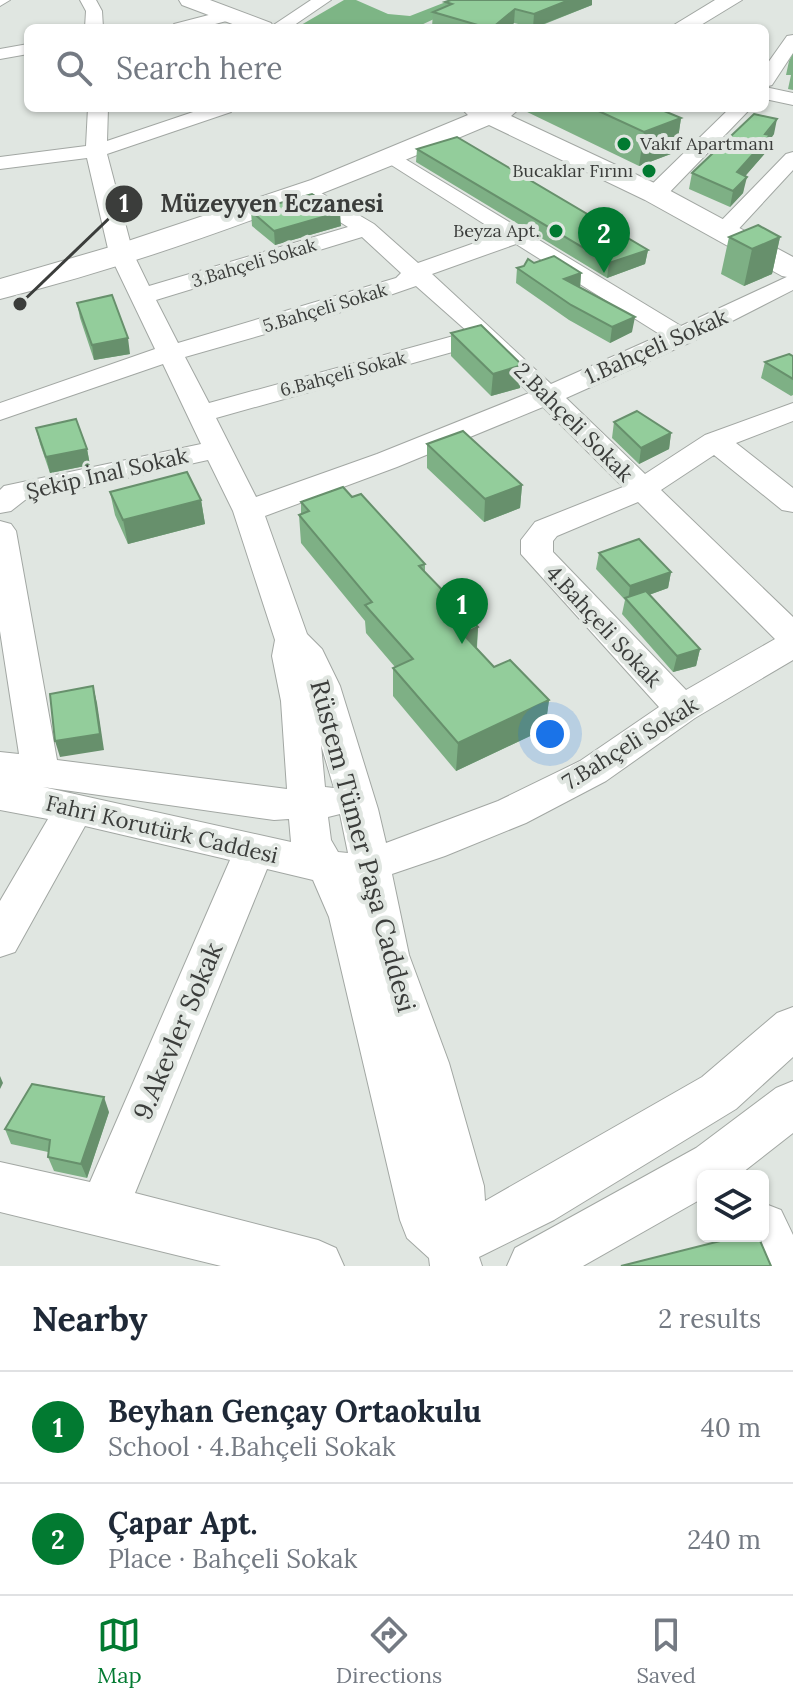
<!DOCTYPE html>
<html lang="en">
<head>
<meta charset="utf-8">
<style>
	body { margin:0; font-family:Lora,serif; background:#f2f2f3; color:#1f2937 }
	.controls { position:absolute; right:24px; bottom:24px; display:grid; overflow:hidden; border-radius:12px; box-shadow:0 2px 6px #0004 }
	.controls button { width:72px; height:72px; display:grid; place-items:center; padding:0; border:0; border-bottom:2px solid #e0e1e3; background:#fff; color:#1f2937; font:40px sans-serif }
	.you { position:absolute; left:550px; top:734px; width:28px; height:28px; margin:-20px; border:6px solid #fff; border-radius:50%; background:#1a73e8; box-shadow:0 0 0 12px #1a73e833 }
	.badge { display:grid; place-items:center; width:52px; height:52px; border-radius:50%; background:#027a31; color:#fff; font-size:26px; font-weight:700 }
	.pin { position:absolute; translate:-50% -66px; filter:drop-shadow(0 2px 4px #0008) }
	.pin::after { content:''; position:absolute; top:42px; width:28px; height:24px; background:inherit; clip-path:polygon(0 0,100% 0,50% 100%) }
	.list { margin:0; padding:0; list-style:none }
	h2 { display:flex; justify-content:space-between; align-items:center; height:104px; margin:0; padding:0 32px; font-size:34px }
	h2 small { font-size:26px; font-weight:400; color:#747a83 }
	.list li { display:grid; grid-template-columns:52px 1fr auto; gap:24px; align-items:center; box-sizing:border-box; height:112px; padding:0 32px; border-top:2px solid #e0e1e3 }
	.list b { display:block; font-size:30px; white-space:nowrap }
	.list p { margin:0; font-size:26px; white-space:nowrap; color:#747a83 }
	.list em { font-size:26px; font-style:normal; color:#747a83 }
	.icon { flex:none; width:44px; height:44px; fill:none; stroke:currentColor; stroke-width:2; stroke-linecap:round; stroke-linejoin:round }
	.map { position:relative; flex:none; width:793px; height:1266px; overflow:hidden }
	.search { position:absolute; background:#fff; box-shadow:0 2px 6px #0004; left:24px; right:24px; top:24px; height:88px; display:flex; align-items:center; gap:20px; box-sizing:border-box; padding:0 28px; border-radius:12px; color:#747a83; font-size:30px }
	.sheet { height:328px; background:#fff }
	nav { display:flex; justify-content:space-around; align-items:center; box-sizing:border-box; height:112px; border-top:2px solid #e0e1e3; background:#fff; font-size:22px; color:#747a83 }
	nav a { display:grid; justify-items:center; gap:4px }
	nav .on { color:#027a31 }
	.map>svg:first-child { display:block }
	.forest { fill:#7db585 }
	.lines { fill:none; stroke-linecap:round; stroke-linejoin:round }
	.minor-casing { stroke:#a2a7a3; stroke-width:2 }
	.major-casing { stroke:#a2a7a3; stroke-width:2 }
	.minor { fill:#fff; fill-rule:evenodd }
	.major { fill:#fff; fill-rule:evenodd }
	.wall { fill:#7eb085 }
	.shaded-wall { fill:#67906c }
	.building { fill:#93cd9b; stroke:#67906c; stroke-width:2 }
	.poi-dot { fill:#027a31; stroke:#e0e6e1; stroke-width:3 }
	.labels { text-anchor:middle; stroke-width:8; stroke-linejoin:round; paint-order:stroke }
	.far-poi-label { font-size:18px; fill:#3b3d3b; stroke:#e0e6e1; text-anchor:end }
	.far-street-label { font-size:18px; fill:#3b3d3b; stroke:#e0e6e1 }
	.street-label { font-size:22px; fill:#3b3d3b; stroke:#e0e6e1 }
	.near-street-label { font-size:26px; fill:#3b3d3b; stroke:#e0e6e1 }
	.leader { fill:none; stroke:#3b3d3b; stroke-width:3 }
	.callout-dot { fill:#3b3d3b; stroke:#e0e6e1; stroke-width:3 }
	.mark-label { font-size:24px; text-anchor:middle; font-weight:bold; fill:#fff }
	.callout-label { font-size:24px; text-anchor:middle; font-weight:bold; fill:#3b3d3b; stroke:#e0e6e1; stroke-width:8; stroke-linejoin:round; paint-order:stroke }
</style>
</head>
<body>
<div class="map">
<svg width="793" height="1266" viewBox="0 0 793 1266">
	<rect width="100%" height="100%" fill="#e0e6e1"/>
	<path class="forest" d="M344 0H356L388 14 410 16 451 0H475L419 26 421 28H309L301 25Z"/>
	<g class="lines">
		<defs>
			<path id="minor" d="M0 0H10L0 6Z
				M80 0H96L102 11 103 28H85L86 11Z
				M311 0H331L290 28H269Z
				M228 10 236 15 234 19 200 28H171L174 24Z
				M793 35V53L772 85 765 87V67L787 36Z
				M28 44V54L0 59V49Z
				M765 87 793 93V105L765 99Z
				M88 108H108L107 141 205 108H234L231 112 107 154 133 253 149 286 348 227 298 196 295 191 306 184 374 224 418 263 500 234 385 161 382 157 385 153 392 151 681 326 793 274V290L691 342 566 398 645 474 705 435 793 403V421L736 443 793 488V512L782 510 714 455 661 490 793 617V660L695 718 606 781 526 823 445 856 392 874 409 955 449 1063 484 1186 485 1201 702 1077 777 1013 793 1007V1057L736 1109 554 1220 479 1257 482 1266H430L429 1258 407 1238 400 1220 329 917 313 880 267 869 135 1193 318 1240 336 1248 344 1266H221L0 1212V1162L90 1182 230 860 85 826 15 952 0 957V901L48 819 0 810V752L19 754 0 631V521L11 524 16 531 57 760 287 789 281 701 272 656 275 640 233 511 208 460 25 500 11 511 0 513V490L4 486 201 444 163 364 0 420V403L155 349 109 253 87 158 0 169V157L86 146ZM362 237 401 273 396 278 178 343 156 300ZM516 244 661 335 551 384 432 274ZM416 286 468 332 209 403 185 357 335 314ZM481 344 529 393 377 454 256 497 216 418ZM543 407 623 487 535 522 521 540V554L659 707 580 761 498 801 386 843 378 809 340 686 322 649 307 634 265 516 397 467ZM638 502 775 639 686 690 553 552V541L557 536ZM321 745 334 788 325 787ZM43 787 274 820 289 819 291 842ZM340 814 348 853 338 852 331 840 328 817Z
				M730 108H751L663 199H647L644 194 647 189Z
				M793 152V170L733 235H717L714 230 717 225 786 154Z
				M793 1081V1133L738 1176H703V1198L583 1266H507L515 1248 696 1148 776 1088Z
				M763 1203 781 1210 793 1235V1266H754L741 1236H763Z"/>
			<path id="major" d="M179 0H210L271 23 274 28H243L182 5Z
				M715 0H742L696 28H669Z
				M461 108H520L511 116 665 188 793 257V278L782 276 645 200 489 125C330 192 168 257 0 299V279L110 247 311 180 468 115Z"/>
		</defs>
		<use href="#minor" class="minor-casing"/>
		<use href="#major" class="major-casing"/>
		<use href="#minor" class="minor"/>
		<use href="#major" class="major"/>
	</g>
	<path class="wall" d="M451 0H592V5L535 28 514 23 509 28 432 27 433 12 445 7V2Z
		M793 54V90L788 89 791 75H786L789 61Z
		M523 108H657L681 118 676 152 639 166 523 110Z
		M774 134 769 141 767 151 745 176 743 193 730 207 689 189 692 173Z
		M417 149 648 250 645 264 607 278 416 162Z
		M251 211 341 226 275 245 252 226Z
		M729 237H780L772 274 744 286 721 274Z
		M534 263 581 273 580 287 632 332 610 343 569 320 516 283 517 268Z
		M77 303 130 354 94 360 80 318Z
		M451 333 520 388 491 396 451 356Z
		M793 356V395L791 396 761 378 765 362Z
		M614 422 671 433 669 449 639 464 612 438Z
		M36 428 87 449 90 465 50 473 40 444Z
		M427 444 522 485 520 508 484 522 427 468Z
		M110 492 201 500 205 524 128 544 115 515Z
		M352 497 425 564V572L478 627 477 648 494 667 549 700 545 729 456 771 393 696V668L395 667 366 633 365 621 301 543 299 515 301 514V502Z
		M599 553 671 572 668 588 649 595 700 649 696 666 673 672 622 614 625 600 596 569Z
		M109 1112 87 1178 54 1171 48 1157V1152L11 1144 5 1129Z"/>
	<path class="shaded-wall" d="M569 0H592V5L533 28 534 14Z
		M515 9 514 23 509 28H492Z
		M681 118 676 152 639 166 644 132Z
		M777 119 774 134 769 141 767 151 734 189 737 172Z
		M747 177 743 193 730 207 733 191Z
		M340 212 341 226 275 245 274 231Z
		M780 237 772 274 744 286 752 249Z
		M648 250 645 264 607 278 609 263Z
		M581 273 580 288 564 279Z
		M635 317 632 332 610 343 612 327Z
		M128 338 130 354 94 360 92 345Z
		M522 365 520 388 491 396 493 374Z
		M671 433 669 449 639 464 641 448Z
		M87 449 90 465 50 473 46 457Z
		M522 485 520 508 484 522 485 499Z
		M201 500 205 524 128 544 123 520Z
		M671 572 668 588 629 602 628 601 630 586Z
		M478 627 476 656 463 634Z
		M700 649 696 666 673 672 677 656Z
		M93 686 97 703 104 750 60 757 55 741Z
		M549 700 545 729 456 771 458 743Z
		M0 1076 3 1083 0 1089Z
		M104 1097 109 1112 87 1178 81 1164Z"/>
	<path class="building" d="M451 0H569L534 14 515 9 492 28H488L433 12 452 4 445 2Z
		M592 108H657L681 118 644 132Z
		M754 114 777 119 765 134 770 135 737 172 747 177 733 191 692 173Z
		M457 137 648 250 609 263 417 149Z
		M312 194 340 212 274 231 251 211Z
		M758 225 780 237 752 249 729 237Z
		M554 256 581 273 564 279 635 317 612 327 571 305 517 268 524 266 528 259 534 263Z
		M112 295 128 338 92 345 77 303Z
		M481 325 522 365 493 374 451 333Z
		M789 354 793 356V379L765 362Z
		M637 411 671 433 641 448 614 422Z
		M76 419 87 449 46 457 36 428Z
		M463 431 522 485 485 499 427 444Z
		M187 472 201 500 123 520 110 492Z
		M343 487 352 497 361 494 425 564 419 566 478 627 463 634 494 667 510 660 549 700 458 743 393 668 413 659 365 605 372 602 299 515 309 511 301 502Z
		M639 539 671 572 630 586 599 553Z
		M646 591 700 649 677 656 625 598Z
		M93 686 100 734 55 741 50 694Z
		M32 1084 104 1097 81 1164 48 1157 50 1140 5 1129Z
		M740 1236H758L771 1266H621Z"/>
	<g class="poi-dot">
		<circle cx="624" cy="144" r="8"/>
		<circle cx="649" cy="171" r="8"/>
		<circle cx="556" cy="231" r="8"/>
	</g>
	<g class="labels">
		<g class="far-poi-label">
			<text x="640" y="150" text-anchor="start">Vakıf Apartmanı</text>
			<text x="633" y="177">Bucaklar Fırını</text>
			<text x="540" y="237">Beyza Apt.</text>
		</g>
		<g class="far-street-label">
			<text transform="translate(254 263) rotate(-17)" y="6">3.Bahçeli Sokak</text>
			<text transform="translate(325 308) rotate(-17)" y="6">5.Bahçeli Sokak</text>
			<text transform="translate(343 374) rotate(-15)" y="6">6.Bahçeli Sokak</text>
		</g>
		<g class="street-label">
			<text transform="translate(656 346) rotate(-24)" y="8">1.Bahçeli Sokak</text>
			<text transform="translate(574 422) rotate(45)" y="8">2.Bahçeli Sokak</text>
			<text transform="translate(107 473) rotate(-13)" y="8">Şekip İnal Sokak</text>
			<text transform="translate(604 626) rotate(47)" y="8">4.Bahçeli Sokak</text>
			<text transform="translate(630 743) rotate(-32)" y="8">7.Bahçeli Sokak</text>
			<text transform="translate(162 829) rotate(13)" y="8">Fahri Korutürk Caddesi</text>
		</g>
		<g class="near-street-label">
			<text transform="translate(363 846) rotate(75)" y="9">Rüstem Tümer Paşa Caddesi</text>
			<text transform="translate(178 1031) rotate(-67)" y="9">9.Akevler Sokak</text>
		</g>
	</g>
	<path class="leader" d="M20 304L124 204"/>
	<g class="callout-dot">
		<circle cx="20" cy="304" r="8"/>
		<circle cx="124" cy="204" r="20"/>
	</g>
	<g class="mark-label">
		<text x="124" y="212">1</text>
	</g>
	<g class="callout-label">
		<text x="272" y="212">Müzeyyen Eczanesi</text>
	</g>
</svg>
<div class="controls">
<button><svg class="icon" aria-label="layers" viewBox="0 0 24 24"><path d="M12 4l9 5-9 5-9-5zM3 14l9 5 9-5"/></svg></button>
</div>
<div class="you"></div>
<div class="pin badge" style="left:462px;top:644px">1</div>
<div class="pin badge" style="left:604px;top:273px">2</div>
<div class="search"><svg class="icon" aria-label="search" viewBox="0 0 24 24"><circle cx="10" cy="10" r="6"/><path d="M15 15l6 6"/></svg>Search here</div>
</div>
<section class="sheet">
<h2>Nearby<small>2 results</small></h2>
<ul class="list">
<li><span class="badge">1</span><div><b>Beyhan Gençay Ortaokulu</b><p>School · 4.Bahçeli Sokak</p></div><em>40 m</em></li>
<li><span class="badge">2</span><div><b>Çapar Apt.</b><p>Place · Bahçeli Sokak</p></div><em>240 m</em></li>
</ul>
</section>
<nav>
<a class="on"><svg class="icon" aria-label="map" viewBox="0 0 24 24"><path d="M3 6l6-2 6 2 6-2v14l-6 2-6-2-6 2zM9 4v14M15 6v14"/></svg>Map</a>
<a><svg class="icon" aria-label="directions" viewBox="0 0 24 24"><path d="M12 3l9 9-9 9-9-9zM9 14v-3h6M13 9l2 2-2 2"/></svg>Directions</a>
<a><svg class="icon" aria-label="saved" viewBox="0 0 24 24"><path d="M7 4h10v16l-5-4-5 4z"/></svg>Saved</a>
</nav>
</body>
</html>
